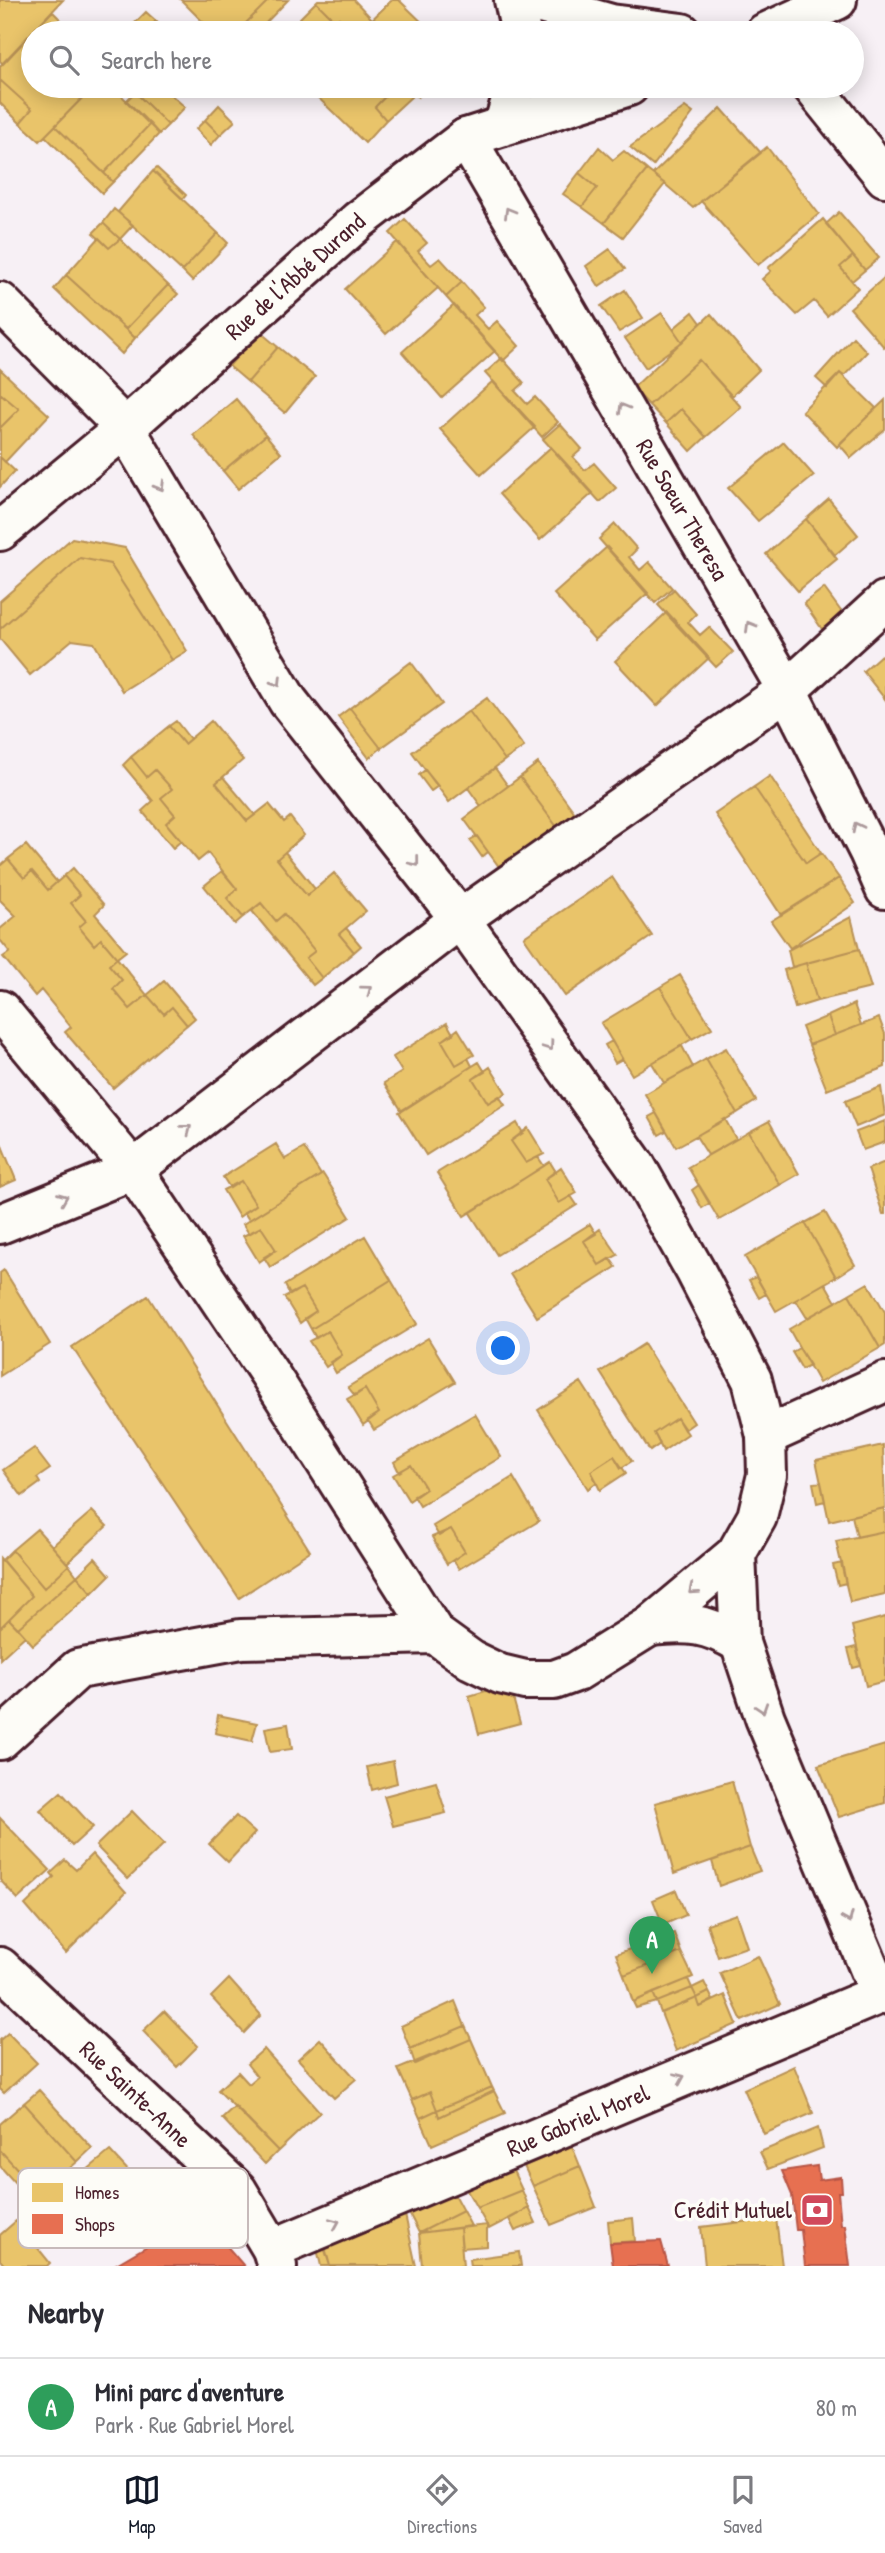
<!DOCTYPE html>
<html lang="en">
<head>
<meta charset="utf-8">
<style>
	body { margin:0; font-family:"Patrick Hand",sans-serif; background:#f2f2f3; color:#2b2b33 }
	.you { position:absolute; left:504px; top:1349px; width:24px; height:24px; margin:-18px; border:5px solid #fff; border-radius:50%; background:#1a73e8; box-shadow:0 0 0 10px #1a73e833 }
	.badge { display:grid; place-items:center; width:46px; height:46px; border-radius:50%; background:#111827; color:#fff; font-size:23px; font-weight:700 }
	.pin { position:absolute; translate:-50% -58px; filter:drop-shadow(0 2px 4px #0008) }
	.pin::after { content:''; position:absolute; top:37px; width:24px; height:21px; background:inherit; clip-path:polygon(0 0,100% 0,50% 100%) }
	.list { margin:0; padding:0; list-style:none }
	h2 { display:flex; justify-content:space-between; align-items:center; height:91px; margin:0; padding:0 28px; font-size:30px }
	h2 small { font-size:23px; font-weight:400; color:#7c7c81 }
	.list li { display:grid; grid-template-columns:46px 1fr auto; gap:21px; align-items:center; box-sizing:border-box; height:98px; padding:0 28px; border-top:2px solid #e1e1e2 }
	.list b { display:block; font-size:26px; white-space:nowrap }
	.list p { margin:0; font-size:23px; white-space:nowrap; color:#7c7c81 }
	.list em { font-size:23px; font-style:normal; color:#7c7c81 }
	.icon { flex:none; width:38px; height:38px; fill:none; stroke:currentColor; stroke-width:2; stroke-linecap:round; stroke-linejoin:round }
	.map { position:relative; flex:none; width:885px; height:2266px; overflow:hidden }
	.search { position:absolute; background:#fff; box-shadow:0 4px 18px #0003; left:21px; right:21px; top:21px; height:77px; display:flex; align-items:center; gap:18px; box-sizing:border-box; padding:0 24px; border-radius:38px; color:#7c7c81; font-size:26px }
	.sheet { height:189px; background:#fff }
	nav { display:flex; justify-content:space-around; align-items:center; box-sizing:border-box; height:98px; border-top:2px solid #e1e1e2; background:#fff; font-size:19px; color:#7c7c81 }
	nav a { display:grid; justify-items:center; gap:4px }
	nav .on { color:#111827 }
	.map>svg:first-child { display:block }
	.homes { fill:#e9c46a; stroke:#b99257; stroke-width:2 }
	.shops { fill:#e76f51; stroke:#b85746; stroke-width:2 }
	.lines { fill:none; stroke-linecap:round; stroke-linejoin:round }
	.minor-casing { stroke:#4a1f2b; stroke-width:44 }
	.tertiary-casing { stroke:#4a1f2b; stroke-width:44 }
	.minor { stroke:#fdfcf7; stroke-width:38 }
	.tertiary { stroke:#fdfcf7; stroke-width:38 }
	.oneway { stroke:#ac999b }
	.labels { text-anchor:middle; stroke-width:7; stroke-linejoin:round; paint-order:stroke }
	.street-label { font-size:24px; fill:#4a1f2b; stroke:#fdfcf7 }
	.poi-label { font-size:24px; fill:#4a1f2b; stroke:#fdfcf7; text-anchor:end }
	.key { fill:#fdfcf7; stroke:#c7baba; stroke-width:2 }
	.key-label { font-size:19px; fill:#4a1f2b }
</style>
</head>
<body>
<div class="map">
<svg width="885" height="2266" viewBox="0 0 885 2266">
	<rect width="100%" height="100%" fill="#f7f0f5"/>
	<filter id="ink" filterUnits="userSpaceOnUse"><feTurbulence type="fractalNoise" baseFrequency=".0143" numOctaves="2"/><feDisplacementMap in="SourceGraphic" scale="14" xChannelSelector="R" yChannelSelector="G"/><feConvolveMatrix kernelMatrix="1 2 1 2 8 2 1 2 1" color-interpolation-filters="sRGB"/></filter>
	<g filter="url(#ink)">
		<path class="homes" d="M0 0H63L3 64 0 61Z
			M181 0H269L240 29 244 33H214Z
			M269 0H288L256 33H244L240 29Z
			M318 0H354L372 19 358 33H354L339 18 336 22 316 2Z
			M392 0H399L433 33H358Z
			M316 2 336 22 348 33H309L297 21Z
			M52 11 74 33H33V86H94L40 141 20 123 32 109 0 80V66Z
			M146 12 156 21 143 33H132L128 30Z
			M156 21 167 33H143Z
			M0 80 32 109 20 123 0 103Z
			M94 86H112L150 124 104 173 55 126Z
			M141 86H161L185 107 168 125 135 92Z
			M306 86H389L392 89 375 107 386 120 365 143Z
			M396 86H401L412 96 386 120 375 107Z
			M406 86H429L418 97Z
			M135 92 168 125 159 134 126 101Z
			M219 105 235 121 220 135 205 120Z
			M685 107 693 113 653 166 630 147Z
			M721 108 761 153 693 208 653 174Z
			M205 120 220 135 211 145 196 129Z
			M150 124 159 134 113 182 104 173Z
			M55 126 113 182 102 193 45 136Z
			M599 147 613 160 624 151 647 170 604 223 582 207 597 188 579 173Z
			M767 147 819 214 758 265 701 201Z
			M157 168 186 195 183 199 153 171Z
			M647 170 665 184 623 237 604 223Z
			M153 171 218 233 182 271 118 212Z
			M579 173 597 188 582 207 563 194Z
			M114 209 133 225 120 239 103 223Z
			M839 212 879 258 865 270 826 224Z
			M405 219 427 243 418 251 431 265 440 258 462 282 446 297 390 233Z
			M823 219 853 256 840 267 858 288 827 316 814 301 797 315 762 279 771 271 768 268Z
			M103 223 120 239 109 248 93 233Z
			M218 233 228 243 192 281 182 271Z
			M99 238 109 248 120 239 168 285 126 329 66 275Z
			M397 242 438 288 386 334 345 289Z
			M610 249 625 269 599 286 586 266Z
			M853 256 865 270 852 281 840 267Z
			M66 275 135 338 122 354 54 289Z
			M885 277V346L884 347 850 308Z
			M462 282 484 307 475 315 488 329 497 321 519 346 503 361 446 297Z
			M168 285 178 294 135 338 126 329Z
			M625 290 643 318 619 332 601 306Z
			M454 305 495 351 442 398 402 352Z
			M693 312 701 323 682 342 673 329Z
			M662 313 682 342 646 368 625 338Z
			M711 314 759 370 732 396 699 360 649 405 633 388Z
			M259 331 278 347 248 382 229 366Z
			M853 337 867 352 844 376 840 373 827 388 816 378Z
			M278 347 315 377 285 413 248 382Z
			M502 358 524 383 515 391 527 404 535 397 558 422 542 437 485 373Z
			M699 360 741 407 706 437 681 409 666 423 649 405Z
			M0 369 49 415 5 462 0 457V428L19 409 0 393Z
			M840 373 876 408 837 447 802 411Z
			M493 381 535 427 481 475 440 429Z
			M0 393 19 409 0 428Z
			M236 399 266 435 223 471 193 435Z
			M885 400V429L851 458 839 444Z
			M681 409 706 437 691 451 666 423Z
			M560 424 582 449 573 457 585 470 594 463 616 488 600 502 543 439Z
			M266 435 281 453 238 489 223 471Z
			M784 442 814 476 758 521 728 488Z
			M551 447 593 493 540 540 499 494Z
			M0 457 15 471 0 487Z
			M829 499 858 535 835 555 806 519Z
			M806 519 837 559 798 591 766 554Z
			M615 524 637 549 629 557 640 570 649 562 672 588 655 603 599 539Z
			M72 538 125 548 187 651 172 660 110 564 80 558 0 629V601Z
			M607 547 648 593 595 640 554 594Z
			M80 558 110 564 172 660 122 691 94 643 72 640 30 675 0 639V629Z
			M824 588 843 614 822 629 804 603Z
			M674 589 696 614 688 622 700 635 709 627 733 652 716 667 658 605Z
			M667 612 709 658 657 706 615 661Z
			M881 655 885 660V699L863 671Z
			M411 662 442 704 381 748 350 708Z
			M487 698 524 747 505 760 469 711Z
			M350 708 381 748 369 758 338 717Z
			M469 711 505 760 449 802 412 752Z
			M176 721 190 739 184 744 169 726Z
			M211 721 243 760 216 783 247 821 269 804 284 822 290 817 304 835 277 859 307 896 334 873 366 911 339 934 354 952 322 978 306 958 315 951 284 914 276 921 261 903 243 917 227 898 237 889 208 853 198 861 166 823 175 815 161 798 172 789 155 770 147 777 131 757 169 726 184 744Z
			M131 757 147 777 155 770 172 789 161 798 175 815 166 823 181 841 173 848 142 811 153 801 123 765Z
			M538 763 575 813 557 827 520 777Z
			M495 768 508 786 481 806 468 788Z
			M425 770 438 786 431 791 419 775Z
			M770 776 821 853 806 863 754 787Z
			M223 777 255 815 247 821 216 783Z
			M520 777 557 827 500 868 464 819Z
			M754 787 806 863 821 853 839 878 781 915 715 814Z
			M477 836 488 852 482 857 470 840Z
			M26 845 57 882 48 890 32 871 24 878 8 859Z
			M285 852 315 889 307 896 277 859Z
			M8 859 24 878 32 871 48 890 64 876 80 895 71 903 86 921 79 927 94 945 101 939 117 958 109 965 122 980 113 989 130 1009 147 995 164 1014 172 1007 187 1025 113 1088 65 1032 71 1027 41 990 35 996 3 957 10 952 0 940V929L16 916 0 900V866Z
			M73 868 104 905 95 914 126 951 117 958 101 939 94 945 79 927 86 921 71 903 80 895 64 876Z
			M222 871 237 889 227 898 243 917 235 924 204 886Z
			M612 877 652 936 565 996 524 937Z
			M839 878 855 903 790 948 771 921Z
			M261 903 276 921 284 914 315 951 306 958 322 978 313 985 252 911Z
			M851 917 859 949 792 967 788 950Z
			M346 928 361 946 354 952 339 934Z
			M859 949 871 988 817 1001 806 963Z
			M117 958 147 995 130 1009 113 989 122 980 109 965Z
			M806 963 817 1001 795 1008 784 970Z
			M680 975 712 1028 692 1039 660 987Z
			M164 981 195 1018 187 1025 172 1007 164 1014 147 995Z
			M660 987 692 1039 632 1075 601 1023Z
			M854 1004 861 1025 835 1035 828 1016Z
			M828 1016 835 1035 809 1045 802 1027Z
			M879 1018 885 1034V1067L827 1090 809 1045Z
			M447 1023 453 1034 442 1041 456 1065 468 1058 472 1066 402 1111 384 1083 402 1072 393 1057Z
			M458 1029 474 1055 456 1065 442 1041Z
			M612 1041 622 1059 615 1063 605 1045Z
			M682 1046 693 1067 664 1083 652 1063Z
			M726 1048 756 1101 737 1113 706 1059Z
			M706 1059 737 1113 676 1147 645 1094Z
			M479 1062 485 1072 473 1079 488 1103 499 1096 505 1105 426 1155 399 1112Z
			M490 1067 506 1093 488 1103 473 1079Z
			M881 1087 885 1115 856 1127 845 1101Z
			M656 1113 666 1131 659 1135 649 1117Z
			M725 1119 736 1139 708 1155 696 1136Z
			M769 1121 799 1174 780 1185 749 1132Z
			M885 1121V1142L863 1150 856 1132Z
			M517 1123 523 1133 511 1141 526 1163 538 1157 544 1166 464 1216 437 1173Z
			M528 1128 544 1154 526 1163 511 1141Z
			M749 1132 780 1185 719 1220 688 1167Z
			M0 1141 16 1180 0 1187Z
			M276 1144 285 1159 304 1148 321 1175 249 1220 244 1212 256 1205 241 1181 230 1188 223 1177Z
			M550 1162 556 1172 545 1179 559 1203 571 1196 577 1205 497 1255 470 1213Z
			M885 1162V1214H883L868 1169Z
			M561 1167 577 1193 559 1203 545 1179Z
			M323 1174 350 1217 270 1267 264 1257 276 1250 261 1227 249 1234 243 1224Z
			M241 1181 256 1205 239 1217 223 1190Z
			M699 1185 710 1203 702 1208 692 1190Z
			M825 1212 855 1265 836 1277 805 1223Z
			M805 1223 836 1277 776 1311 745 1257Z
			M590 1224 596 1234 584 1241 599 1265 610 1258 616 1267 537 1317 510 1274Z
			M261 1227 276 1250 259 1262 243 1236Z
			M600 1229 618 1255 599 1265 584 1241Z
			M365 1236 391 1280 311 1329 305 1318 316 1311 302 1288 290 1295 285 1285Z
			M4 1270 50 1344 0 1376V1273Z
			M756 1277 766 1294 759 1298 749 1280Z
			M391 1280 417 1324 336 1373 330 1362 342 1355 328 1331 316 1338 311 1329Z
			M825 1283 836 1302 807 1318 796 1300Z
			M868 1283 885 1312V1345L880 1348 849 1294Z
			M302 1288 316 1311 300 1323 284 1297Z
			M849 1294 880 1348 819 1383 789 1329Z
			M148 1296 310 1551 239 1598 72 1347Z
			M328 1331 342 1355 326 1367 309 1341Z
			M428 1338 455 1382 374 1430 368 1420 379 1413 365 1389 355 1396 348 1387Z
			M644 1344 694 1423 684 1430 677 1418 654 1433 660 1444 650 1451 600 1372Z
			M799 1348 810 1365 802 1369 792 1352Z
			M581 1382 632 1461 621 1468 614 1456 591 1471 597 1482 588 1489 538 1410Z
			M365 1389 379 1413 363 1425 347 1399Z
			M475 1414 501 1457 420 1506 414 1496 426 1489 411 1465 399 1472 394 1462Z
			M677 1418 688 1434 663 1451 654 1433Z
			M883 1445 885 1508 829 1521 816 1460Z
			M34 1448 50 1469 37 1478 40 1483 22 1496 3 1470Z
			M614 1456 626 1473 600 1490 591 1471Z
			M411 1465 426 1489 409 1501 393 1475Z
			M513 1477 539 1521 459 1569 453 1560 465 1552 451 1529 439 1536 433 1526Z
			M821 1482 825 1501 817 1503 813 1483Z
			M884 1508 885 1531 857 1537 852 1516Z
			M92 1511 107 1526 67 1563 52 1546Z
			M37 1529 69 1565 44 1588 12 1550Z
			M451 1529 465 1552 447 1564 432 1537Z
			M885 1531V1594L850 1602 836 1541Z
			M12 1550 44 1588 69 1565 77 1576 18 1628 9 1619 32 1596 2 1560Z
			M0 1558 32 1596 0 1628Z
			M95 1558 110 1575 92 1593 77 1576Z
			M842 1563 846 1583 838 1585 833 1565Z
			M77 1576 92 1593 33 1645 18 1628Z
			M885 1617V1681L866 1686 852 1626Z
			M9 1619 25 1636 0 1659V1628Z
			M856 1647 861 1666 853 1668 848 1649Z
			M509 1684 520 1723 479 1734 469 1696Z
			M218 1715 257 1723 252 1741 215 1733Z
			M288 1724 292 1749 270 1752 265 1728Z
			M885 1745V1803L839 1817 818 1765Z
			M393 1761 397 1783 372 1790 367 1767Z
			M732 1781 750 1847 674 1874 655 1803Z
			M436 1782 446 1813 393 1826 384 1796Z
			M61 1792 93 1827 72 1846 40 1810Z
			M132 1811 164 1844 128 1879 96 1846Z
			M236 1816 255 1833 228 1862 209 1844Z
			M0 1818 50 1870 18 1899 0 1880Z
			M750 1847 760 1871 719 1886 712 1861Z
			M92 1854 126 1892 66 1953 25 1905 54 1877 51 1873 65 1860 76 1870Z
			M676 1890 686 1915 663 1925 653 1900Z
			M736 1914 747 1947 718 1957 707 1924Z
			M674 1933 681 1952 624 1975 616 1954Z
			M681 1952 693 1977 633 2002 624 1975Z
			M758 1956 780 2004 742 2021 720 1973Z
			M229 1979 261 2015 244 2033 211 1997Z
			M688 1979 692 1988 657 2002 653 1993Z
			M704 1982 709 1992 697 1998 692 1988Z
			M692 1988 697 1998 661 2013 657 2002Z
			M709 1992 713 2000 700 2007 697 1998Z
			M653 1993 657 2002 636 2008 633 2002Z
			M725 1995 737 2024 676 2051 661 2013 697 1998 700 2007Z
			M455 2001 465 2026 410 2049 401 2026Z
			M164 2011 198 2046 177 2067 143 2031Z
			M465 2026 471 2039 415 2064 410 2049Z
			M8 2033 37 2063 4 2093 0 2089V2040Z
			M320 2039 356 2079 334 2098 298 2059Z
			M471 2039 492 2087 437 2110 430 2092 412 2100 398 2069Z
			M264 2049 320 2112 278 2151 218 2090 238 2072 249 2084 257 2077 247 2064Z
			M794 2066 813 2113 764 2134 744 2089Z
			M492 2087 494 2091 439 2117 437 2110Z
			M39 2090 92 2148 77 2162 24 2103Z
			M494 2091 505 2113 432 2145 420 2118 437 2110 439 2117Z
			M430 2092 437 2110 420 2118 412 2100Z
			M24 2103 77 2162 40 2194 0 2150V2124Z
			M235 2106 278 2151 265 2164 222 2118Z
			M818 2128 823 2148 768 2169 760 2152Z
			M572 2146 580 2166 533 2186 524 2166Z
			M0 2150 40 2194 31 2201 0 2166Z
			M110 2151 145 2189 116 2213 81 2175Z
			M509 2162 522 2190 477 2208 462 2182Z
			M580 2166 596 2207 551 2225 533 2186Z
			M450 2187 463 2211 419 2233 405 2205Z
			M522 2190 529 2208 489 2229 477 2208Z
			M529 2208 536 2223 515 2231 509 2219Z
			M404 2210 416 2266H330L324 2247Z
			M463 2211 471 2226 419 2233Z
			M633 2218 635 2241 610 2243 608 2221Z
			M776 2218 782 2266H705L701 2227Z
			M16 2221 50 2263 47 2266H5L0 2260V2235Z
			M487 2225V2246L462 2248 460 2228Z
			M460 2228 463 2266H422L419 2233Z
			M324 2247 326 2251 330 2266H321L317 2249Z
			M519 2252 521 2266H470L469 2259Z"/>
		<path class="shops" d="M817 2166 819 2180 841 2177 842 2192H838L841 2225H845L850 2266H805L801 2230H796L792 2195 782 2171Z
			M200 2215 244 2266H113Z
			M661 2241 668 2266H613L610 2243Z"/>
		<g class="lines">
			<defs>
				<g id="minor">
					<path d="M514 0 521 33"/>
					<path d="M765 33 837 0"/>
					<path d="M504 124 515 86"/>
					<path id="s1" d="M466 138 787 690 869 852 885 889"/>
					<path d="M0 302 125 428 288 701 460 919 636 1166 696 1272 752 1380 766 1436 767 1475 757 1517 736 1554 650 1626 576 1672 554 1680H525L500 1674 471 1660 435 1634 241 1639 78 1669 0 1740"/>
					<path id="s2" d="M0 531 125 428 359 220 466 138 629 86"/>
					<path d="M0 1010 133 1170 269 1373 435 1634"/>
					<path d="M0 1224 133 1170 460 919 787 690 885 601"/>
					<path d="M766 1436 885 1382"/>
					<path d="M736 1554 740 1643 765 1718 880 1994"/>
					<path d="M650 1626C689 1622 707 1623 740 1643"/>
					<path id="s3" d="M0 1967 237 2190 272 2249 277 2266"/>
					<path id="s4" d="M272 2249 885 1992"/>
				</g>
				<path id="tertiary" d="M527 0 611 24 682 33
					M769 32 770 33
					M812 86 885 177"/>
			</defs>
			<use href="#minor" class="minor-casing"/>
			<use href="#tertiary" class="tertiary-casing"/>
			<use href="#minor" class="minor"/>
			<use href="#tertiary" class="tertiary"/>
		</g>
		<defs><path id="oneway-chevron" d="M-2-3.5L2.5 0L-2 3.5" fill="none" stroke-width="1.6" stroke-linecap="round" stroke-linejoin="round" transform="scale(1.75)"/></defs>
		<g class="oneway">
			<use href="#oneway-chevron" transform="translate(509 212) rotate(-120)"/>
			<use href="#oneway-chevron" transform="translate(623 408) rotate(-120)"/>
			<use href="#oneway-chevron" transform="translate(160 486) rotate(59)"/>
			<use href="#oneway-chevron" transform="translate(750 626) rotate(-120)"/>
			<use href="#oneway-chevron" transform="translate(277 682) rotate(59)"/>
			<use href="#oneway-chevron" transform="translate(857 827) rotate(-117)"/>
			<use href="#oneway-chevron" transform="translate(415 862) rotate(52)"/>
			<use href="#oneway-chevron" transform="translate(367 990) rotate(-37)"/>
			<use href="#oneway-chevron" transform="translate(549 1046) rotate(54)"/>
			<use href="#oneway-chevron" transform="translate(187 1129) rotate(-38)"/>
			<use href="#oneway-chevron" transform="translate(63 1198) rotate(-22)"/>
			<use href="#oneway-chevron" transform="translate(693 1590) rotate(140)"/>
			<use href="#oneway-chevron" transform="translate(762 1708) rotate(72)"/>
			<use href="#oneway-chevron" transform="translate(848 1918) rotate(67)"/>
			<use href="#oneway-chevron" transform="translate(680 2078) rotate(-23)"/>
			<use href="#oneway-chevron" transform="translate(335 2223) rotate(-23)"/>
		</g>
	</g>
	<defs>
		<symbol id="bank-square" viewBox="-11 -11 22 22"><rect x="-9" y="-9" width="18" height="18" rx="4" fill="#d1495b" stroke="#fdfcf7"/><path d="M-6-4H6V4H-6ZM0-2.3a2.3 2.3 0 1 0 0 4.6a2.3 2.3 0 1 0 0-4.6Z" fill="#fff"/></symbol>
	</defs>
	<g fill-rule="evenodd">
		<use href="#bank-square" x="798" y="2191" width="38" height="38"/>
	</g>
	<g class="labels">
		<g class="street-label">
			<text dy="8" stroke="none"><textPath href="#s2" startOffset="390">Rue de l'Abbé Durand</textPath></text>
			<text dy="8" stroke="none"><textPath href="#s1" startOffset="430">Rue Soeur Theresa</textPath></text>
			<text dy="8" stroke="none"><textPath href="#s3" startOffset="186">Rue Sainte-Anne</textPath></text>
			<text dy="8" stroke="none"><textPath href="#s4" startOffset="332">Rue Gabriel Morel</textPath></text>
		</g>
		<g class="poi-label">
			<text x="792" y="2218">Crédit Mutuel</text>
		</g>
	</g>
	<rect x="18" y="2168" width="230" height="80" rx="10" class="key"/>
	<rect x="32" y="2183" width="31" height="19" fill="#e9c46a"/>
	<rect x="32" y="2214" width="31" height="20" fill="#e76f51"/>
	<g class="key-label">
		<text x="75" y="2199">Homes</text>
		<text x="75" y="2231">Shops</text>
	</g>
</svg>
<div class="you"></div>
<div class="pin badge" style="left:652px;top:1974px;background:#2e9e5b">A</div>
<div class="search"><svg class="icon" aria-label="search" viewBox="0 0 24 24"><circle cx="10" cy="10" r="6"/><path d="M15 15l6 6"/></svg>Search here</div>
</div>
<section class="sheet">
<h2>Nearby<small></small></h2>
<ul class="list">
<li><span class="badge" style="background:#2e9e5b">A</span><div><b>Mini parc d'aventure</b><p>Park · Rue Gabriel Morel</p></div><em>80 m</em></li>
</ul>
</section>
<nav>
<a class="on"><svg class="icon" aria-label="map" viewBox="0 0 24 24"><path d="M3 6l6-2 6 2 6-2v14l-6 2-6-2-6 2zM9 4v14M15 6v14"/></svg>Map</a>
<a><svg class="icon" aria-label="directions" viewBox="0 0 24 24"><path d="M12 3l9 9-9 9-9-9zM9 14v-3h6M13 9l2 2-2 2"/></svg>Directions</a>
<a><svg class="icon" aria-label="saved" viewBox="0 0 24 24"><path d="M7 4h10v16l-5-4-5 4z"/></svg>Saved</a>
</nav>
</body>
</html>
